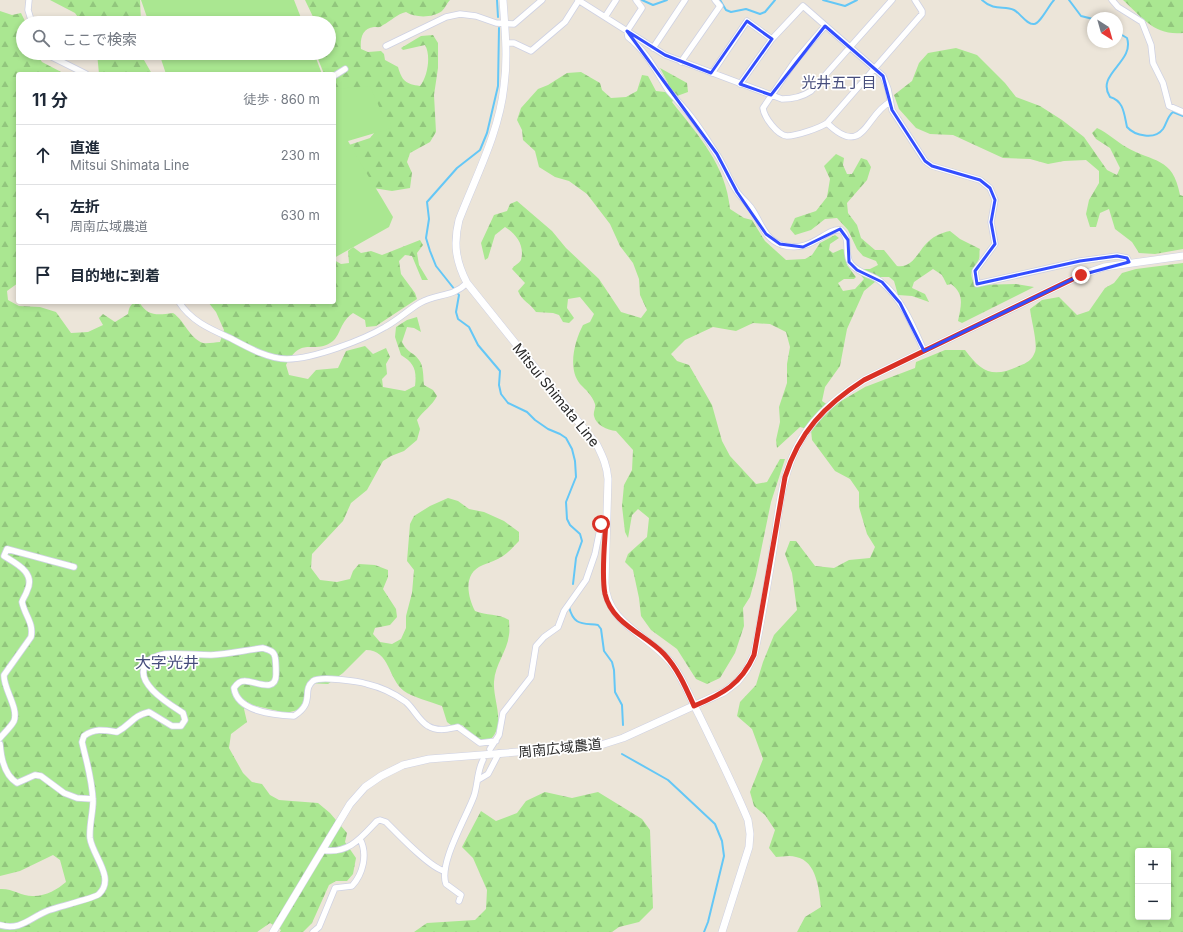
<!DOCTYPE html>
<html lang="ja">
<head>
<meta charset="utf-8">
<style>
	body { margin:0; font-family:Inter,"Noto Sans JP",sans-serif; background:#f2f2f3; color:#1f2937 }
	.controls { position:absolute; right:12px; bottom:12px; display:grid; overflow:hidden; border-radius:4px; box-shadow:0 2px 6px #0003 }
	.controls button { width:36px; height:36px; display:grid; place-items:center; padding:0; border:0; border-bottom:1px solid #e0e1e3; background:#fff; color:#1f2937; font:20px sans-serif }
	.compass { position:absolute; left:1087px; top:12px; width:36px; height:36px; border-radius:50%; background:#fff; box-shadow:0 2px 6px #0003; rotate:143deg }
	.stop { position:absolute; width:12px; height:12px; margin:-9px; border:3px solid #d93025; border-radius:50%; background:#fff }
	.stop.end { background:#d93025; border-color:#fff; box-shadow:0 1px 4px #0008 }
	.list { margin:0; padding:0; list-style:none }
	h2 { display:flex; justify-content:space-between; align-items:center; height:52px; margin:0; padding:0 16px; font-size:17px }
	h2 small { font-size:13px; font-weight:400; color:#747a83 }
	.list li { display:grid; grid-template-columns:26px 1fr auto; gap:12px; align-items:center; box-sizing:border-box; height:60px; padding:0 16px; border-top:1px solid #e0e1e3 }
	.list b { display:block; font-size:15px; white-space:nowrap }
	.list p { margin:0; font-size:13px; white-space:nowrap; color:#747a83 }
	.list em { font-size:13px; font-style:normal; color:#747a83 }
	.icon { flex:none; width:22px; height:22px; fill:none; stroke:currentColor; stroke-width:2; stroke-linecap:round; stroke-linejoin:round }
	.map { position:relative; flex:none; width:1183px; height:932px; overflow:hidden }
	.search { position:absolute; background:#fff; box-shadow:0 2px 6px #0003; left:16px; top:16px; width:320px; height:44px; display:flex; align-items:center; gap:10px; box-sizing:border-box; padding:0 14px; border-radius:22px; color:#747a83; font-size:15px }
	.panel { position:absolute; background:#fff; box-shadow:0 2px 6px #0003; left:16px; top:72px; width:320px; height:232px; border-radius:4px }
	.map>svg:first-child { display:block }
	.forest { fill:url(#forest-firs); fill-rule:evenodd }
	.park { fill:#aae791 }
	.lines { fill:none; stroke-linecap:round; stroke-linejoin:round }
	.stream { stroke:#64c7f6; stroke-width:2 }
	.street-casing { stroke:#ced1e3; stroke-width:7 }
	.secondary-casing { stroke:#ced1e3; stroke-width:8 }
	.street { stroke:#fff; stroke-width:5.5 }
	.secondary { stroke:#fff; stroke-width:7 }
	.route { stroke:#d93025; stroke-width:5 }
	.marked { fill:none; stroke:#334eff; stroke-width:3; stroke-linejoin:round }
	.labels { text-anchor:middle; stroke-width:3.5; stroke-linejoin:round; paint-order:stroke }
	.street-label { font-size:14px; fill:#292929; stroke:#fff }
	.neighbourhood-label { font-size:15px; fill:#464d7c; stroke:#fff }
	.quarter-label { font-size:16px; fill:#464d7c; stroke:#fff }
</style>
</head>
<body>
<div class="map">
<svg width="1183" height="932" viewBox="0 0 1183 932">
	<defs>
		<pattern id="forest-firs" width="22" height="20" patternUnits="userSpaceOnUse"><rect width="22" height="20" fill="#aae791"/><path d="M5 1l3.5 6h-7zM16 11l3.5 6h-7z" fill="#92c67d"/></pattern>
	</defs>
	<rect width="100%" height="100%" fill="#ece5d9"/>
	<path class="forest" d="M50 0H140L141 22 82 23 75 13Z
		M305 0H450C447 3 445 8 442 11 433 18 415 18 406 12 397 14 391 21 383 25 380 28 378 27 374 27 362 28 360 39 361 49L368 52 381 51 384 54 385 60 398 67C402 81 406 84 420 86 428 76 431 55 425 45L403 50 401 48 421 36 433 35 438 43V68L434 95 436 132 430 142 410 153 407 162 412 173 410 188 392 191 373 188 346 146 370 138 380 126 334 97V74H324L318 59V53H329V23H316Z
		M1123 0H1183V33C1154 36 1142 17 1123 0Z
		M0 11 12 15 21 13 26 23H23V53H36L42 62 65 74H18V283L7 291 8 300 19 306 40 307 56 312 71 333 88 332 103 325 99 318 103 314 115 322 128 314C129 307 131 302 139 302 148 317 158 315 173 313 185 321 189 338 203 343 208 344 215 342 220 342L224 330 216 312 208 302H334V260L341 264 349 263 348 251 353 247 361 253 371 251 382 255 420 240 423 245 417 253 419 265 428 280H422L412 256 405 255 399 261 401 274 415 293 417 299 376 326 366 327 365 320 353 313C340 322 341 334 333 341 314 356 302 334 286 365L289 375 308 379 316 370 338 368 346 351 365 346 373 354 386 348 390 357 386 364 387 374 382 379 383 387 405 391 415 386C417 370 414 363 401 355L395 337 396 327 407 320 417 317 421 332 414 328 407 327 402 342C409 355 413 351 419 360 424 366 423 378 424 385L433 390 437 396C432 406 423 411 417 420L420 429 417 440 404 451 391 456 383 461 367 490 351 503 343 521 312 554 311 568 320 580 337 582 350 579 353 571 359 564 375 565 388 570V577L383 589 396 609 397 617 390 625 375 628 373 634 380 642 392 644 401 639 406 628V616L412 593 414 570 407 561 410 524 414 516 430 506 448 498 458 501 469 509 484 512 504 521 519 532V541C514 546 509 552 503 556 497 560 490 562 483 565 463 573 467 595 475 611 487 616 497 613 509 620 509 625 510 630 509 635 507 652 495 664 494 682 493 701 506 723 491 739L479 740 462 725H451L447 722 442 706C431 702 412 697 404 691 388 679 390 650 366 650L343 673 328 684 307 683 303 703 298 710 286 713 248 704 244 709 247 722 231 734 229 748 243 773 252 782 262 784 270 795 279 800 318 803 330 813 347 833 345 842 356 858 353 874 347 881H336L329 885 312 923 303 932H280L281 930 270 923 257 932H0V889C12 888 23 897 34 896 46 896 58 889 66 882L60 860 53 855 20 871 0 876Z
		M956 48 977 55 1005 83 1016 97 1040 106 1062 120 1084 137 1107 170 1117 175 1120 168 1110 148 1096 139 1092 133 1097 128C1108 133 1116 141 1126 147 1153 163 1173 156 1180 195L1183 196V249L1155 254 1139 253 1132 242 1115 229 1109 209 1100 213 1096 227H1090L1086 214 1089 200 1099 183V171L1086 160 1064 161 1048 164 1030 159 1003 158 953 135 930 134 916 128 899 109 894 95 912 81 919 63 928 53Z
		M97 53H140L152 74H99Z
		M660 68 687 83 688 92 677 96 672 102C698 135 726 165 730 209L744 218 752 220 765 241 786 260 805 259 812 255 820 243 835 235 839 238 830 244 829 250 833 253 842 249 845 250 847 265 856 277 854 279H844L838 283 843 291 855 289 864 279 859 273 864 269H870L878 265 876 261 863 256 857 249 848 230 837 218 825 219 811 230 795 235 790 229 795 218 816 211 827 197 830 179 824 166 836 154 844 158 843 165 847 174H852L861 158 867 160 871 167 867 180 847 203 848 213 857 225 861 238 875 250H884L897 266C912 268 917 254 925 245 932 237 940 233 950 231L960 239 980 249C979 251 980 256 979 259 975 269 966 272 976 285L1016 284 1034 287 962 323 958 321C961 306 965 294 951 284L947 285 942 275 933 269 914 282 912 288 925 294 929 302 912 296 898 295 894 281 889 277H881L864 291 847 329 840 366 825 387 822 401 831 407 865 387 915 368 916 362 945 350H965C982 373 993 378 1019 366 1027 363 1032 360 1035 352 1038 344 1031 319 1030 309L1042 300 1059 297 1077 315 1089 311 1105 288 1114 283 1122 273 1136 269 1183 263V932H797L805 917 821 907C819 890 817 861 796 857 790 855 782 857 776 857L769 848 775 830 765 815 754 806 750 792 763 759 752 729 737 716 740 702 756 685 763 662 774 635 797 610 792 573 785 554 790 541H796L815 566 834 568 849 560 870 558 875 547 867 534 859 507V492L850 479 835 471 818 448 812 440 811 430 800 427 777 448 776 440 780 422 779 407 787 383V364L790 347 786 332 770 324 753 323 736 331 713 327 685 340 671 354 677 361 689 365 712 405 722 441 730 456 756 484 767 482 780 459H785L771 502 756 575 750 597 743 608 744 626 735 653 720 678 707 684 696 679 677 649 651 630 641 616 639 598 633 570 625 562 628 554 647 537 649 518 638 509 632 515 628 538 625 532 622 506 624 485 632 470 633 450 616 431C607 430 596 425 594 416 593 412 596 408 595 404 592 395 586 390 580 384 567 368 575 340 583 325L590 322 594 314 580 297 568 299 567 308 574 318 569 323 563 322 559 315 553 313 536 312C530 303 522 301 518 291L525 283 512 269C514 265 519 264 521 260 525 245 516 234 505 227L495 235 488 258 485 260 481 243 494 215 507 211 510 204 517 201 552 231 566 248 599 279 621 312 641 318 647 310 640 295 639 279 633 263 620 246 610 224 587 194 569 181 555 177 539 167 535 151 523 140 522 130 517 120 521 108 538 89 548 85 567 73 581 72 600 83 602 90 611 98 626 97 637 91 642 75 648 76 656 91 665 92 668 83ZM1138 851H1168V917H1138Z
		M545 792 572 798 598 792 642 819 650 830 653 908 639 922 619 927 612 932H414L427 923 475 920 486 909 487 890 473 858 462 847 481 811 496 821 517 813 526 801Z"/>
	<path class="park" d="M141 0H294L303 23H149Z
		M159 53H314L322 74H166Z
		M370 86 384 118 389 120 392 128 348 141C362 167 378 191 393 217L389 227 334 258V89Z"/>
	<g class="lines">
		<path class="stream" d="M497 0 498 17
			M642 0 653 5 667 0
			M720 0 726 10 731 12 746 9 760 14 765 12 775 0
			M823 0 845 6 857 0
			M982 0C995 12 1004 5 1014 10 1020 13 1027 25 1034 24 1040 24 1049 5 1054 0
			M1069 0 1081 16 1093 19
			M499 28 498 86 487 133 480 150 457 168 427 202 429 219 426 238 430 251 436 266 459 295 456 312 458 319 469 327 478 345 500 371 499 385 501 394 508 403 527 412 535 420 548 429 560 434 566 438 572 449 575 461 576 477 566 502 567 519 570 525 580 534 582 541 576 558 573 584
			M1117 32 1127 38C1135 62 1095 74 1110 97 1124 101 1124 114 1127 127 1135 136 1155 140 1163 129 1167 123 1167 117 1173 112L1183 116
			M569 607C574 626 582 623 598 625L601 629 604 651 612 662 614 670 615 692 622 705 623 725
			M622 754 668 780 715 824 722 841 724 856 708 922 704 932"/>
		<defs>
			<path id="street" d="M29 0 28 10 32 23
				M578 0 665 55 782 99C794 99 802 97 811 91L892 0
				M636 0 642 8 627 31 628 37C646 51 656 71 668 90 673 96 679 102 684 108 696 121 706 138 716 153 724 164 728 178 736 190 740 197 747 202 752 209 761 222 764 239 782 245 812 254 826 227 841 230 852 240 843 254 851 264 859 274 871 274 880 281 902 298 913 326 924 351
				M1112 0 1118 7 1142 22 1151 45 1153 63 1163 83 1169 106 1183 112
				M605 17 616 0
				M825 26 795 61 763 108C764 117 777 135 787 136 796 136 820 128 827 123L922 14V11L915 0
				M506 43H514L531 51 565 22 579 0
				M386 46 446 17 460 14 476 16 496 23 514 24 542 0
				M653 48 685 0
				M44 53 86 74
				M681 62 720 6 715 0
				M712 73 747 21 772 39
				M334 76 345 69
				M740 84 772 39 803 6 883 76 888 89 892 110 925 161 932 166 980 180 990 188 995 200 991 222 995 244 975 271 977 284 1080 261 1117 256 1127 258 1129 262
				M827 123C864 159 865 115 890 102
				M179 302C191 321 210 329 230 338 247 347 268 359 287 359 313 359 363 340 385 327 398 320 408 310 420 303 437 293 452 298 467 283
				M0 738C4 733 11 727 14 721 19 708 3 688 4 675L31 637C34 623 25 616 22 602 23 598 26 595 27 591 36 573 17 564 4 556L7 549 74 567
				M0 744C1 758 4 775 17 783L35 775 41 776 64 793 77 798 93 799
				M490 749 499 735 503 713 531 677 536 646 544 637 558 627 564 611 586 580 595 554 601 524 606 521
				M478 780 488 774 499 753
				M322 850C348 855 361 838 377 821L380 820 386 822C398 834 429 867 444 871
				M459 901 461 895 446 884C438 864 467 816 474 796 478 784 477 771 483 760
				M0 925C20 931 30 918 47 911 56 907 96 898 99 894 116 878 92 855 90 838 89 826 93 813 93 801 92 778 87 764 82 742L84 736C95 728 104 730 117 732 132 724 132 716 149 712L172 726H181L185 720 183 713C171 705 133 683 146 664 150 658 159 655 165 654 180 653 196 655 211 655 229 654 246 650 263 648 269 650 274 651 275 657 276 662 276 668 276 673 277 695 254 680 244 681 239 681 236 685 234 688 237 712 275 715 294 716 316 702 301 691 313 681 320 676 358 681 367 684 380 687 395 694 406 702 414 709 419 721 428 726 438 732 448 729 458 727L480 743 496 741
				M313 932 319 927 335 888 352 886C363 874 368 854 360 839"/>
			<path id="secondary" d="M503 0C505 29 508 57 504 86 499 133 476 176 459 220 453 244 456 262 467 283L597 445C603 457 607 466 608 479L605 583C606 624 650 635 672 664 684 680 690 698 699 715 716 750 733 784 748 820L750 834 749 847 722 932
				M273 932 350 804 365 787 381 776 403 765 429 759 583 747 601 745 623 738 724 692 737 682 747 669 754 655C762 618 768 581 774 544 779 508 782 472 801 440 816 414 839 396 864 380L1081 275 1104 267 1183 256"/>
		</defs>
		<use href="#street" class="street-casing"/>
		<use href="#secondary" class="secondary-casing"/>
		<use href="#street" class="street"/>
		<use href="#secondary" class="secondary"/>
	</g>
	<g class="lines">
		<path class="route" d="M601 524 606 520C605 541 601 574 605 594 612 624 645 634 664 654 678 669 686 688 694 706 723 694 741 684 754 655L785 477C799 432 825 405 864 380L1081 275"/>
	</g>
	<path class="marked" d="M747 21 772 39 740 84 771 95 825 26 883 76 892 110 925 161 932 166 980 180 990 188 995 200 991 222 995 244 975 271 977 284 1080 261 1117 256 1127 258 1129 262 1081 275 924 351 900 303 882 282 857 270 849 262 848 240 840 229 803 247 780 244 766 234 737 192 717 154 627 31 665 55 711 73Z"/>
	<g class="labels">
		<g class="street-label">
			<text transform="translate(556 395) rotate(51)" y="5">Mitsui Shimata Line</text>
			<text transform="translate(560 748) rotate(-6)" y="5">周南広域農道</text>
		</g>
		<g class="neighbourhood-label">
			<text x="839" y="88">光井五丁目</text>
		</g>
		<g class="quarter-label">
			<text x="167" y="668">大字光井</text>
		</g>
	</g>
</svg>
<div class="controls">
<button>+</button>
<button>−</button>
</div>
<svg class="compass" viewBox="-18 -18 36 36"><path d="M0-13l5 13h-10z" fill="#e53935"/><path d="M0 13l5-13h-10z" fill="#747a83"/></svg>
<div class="stop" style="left:601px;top:524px"></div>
<div class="stop end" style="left:1081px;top:275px"></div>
<div class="search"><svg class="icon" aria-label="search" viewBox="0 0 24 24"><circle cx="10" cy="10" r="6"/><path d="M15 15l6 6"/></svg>ここで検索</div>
<section class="panel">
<h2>11 分<small>徒歩 · 860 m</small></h2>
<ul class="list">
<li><svg class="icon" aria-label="ahead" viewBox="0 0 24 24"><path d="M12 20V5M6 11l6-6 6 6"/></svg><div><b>直進</b><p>Mitsui Shimata Line</p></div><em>230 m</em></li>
<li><svg class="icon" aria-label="left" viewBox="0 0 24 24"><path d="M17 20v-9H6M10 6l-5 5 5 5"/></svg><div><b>左折</b><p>周南広域農道</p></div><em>630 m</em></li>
<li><svg class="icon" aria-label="arrive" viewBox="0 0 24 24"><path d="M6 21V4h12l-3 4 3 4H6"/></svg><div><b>目的地に到着</b></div></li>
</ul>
</section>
</div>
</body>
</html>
